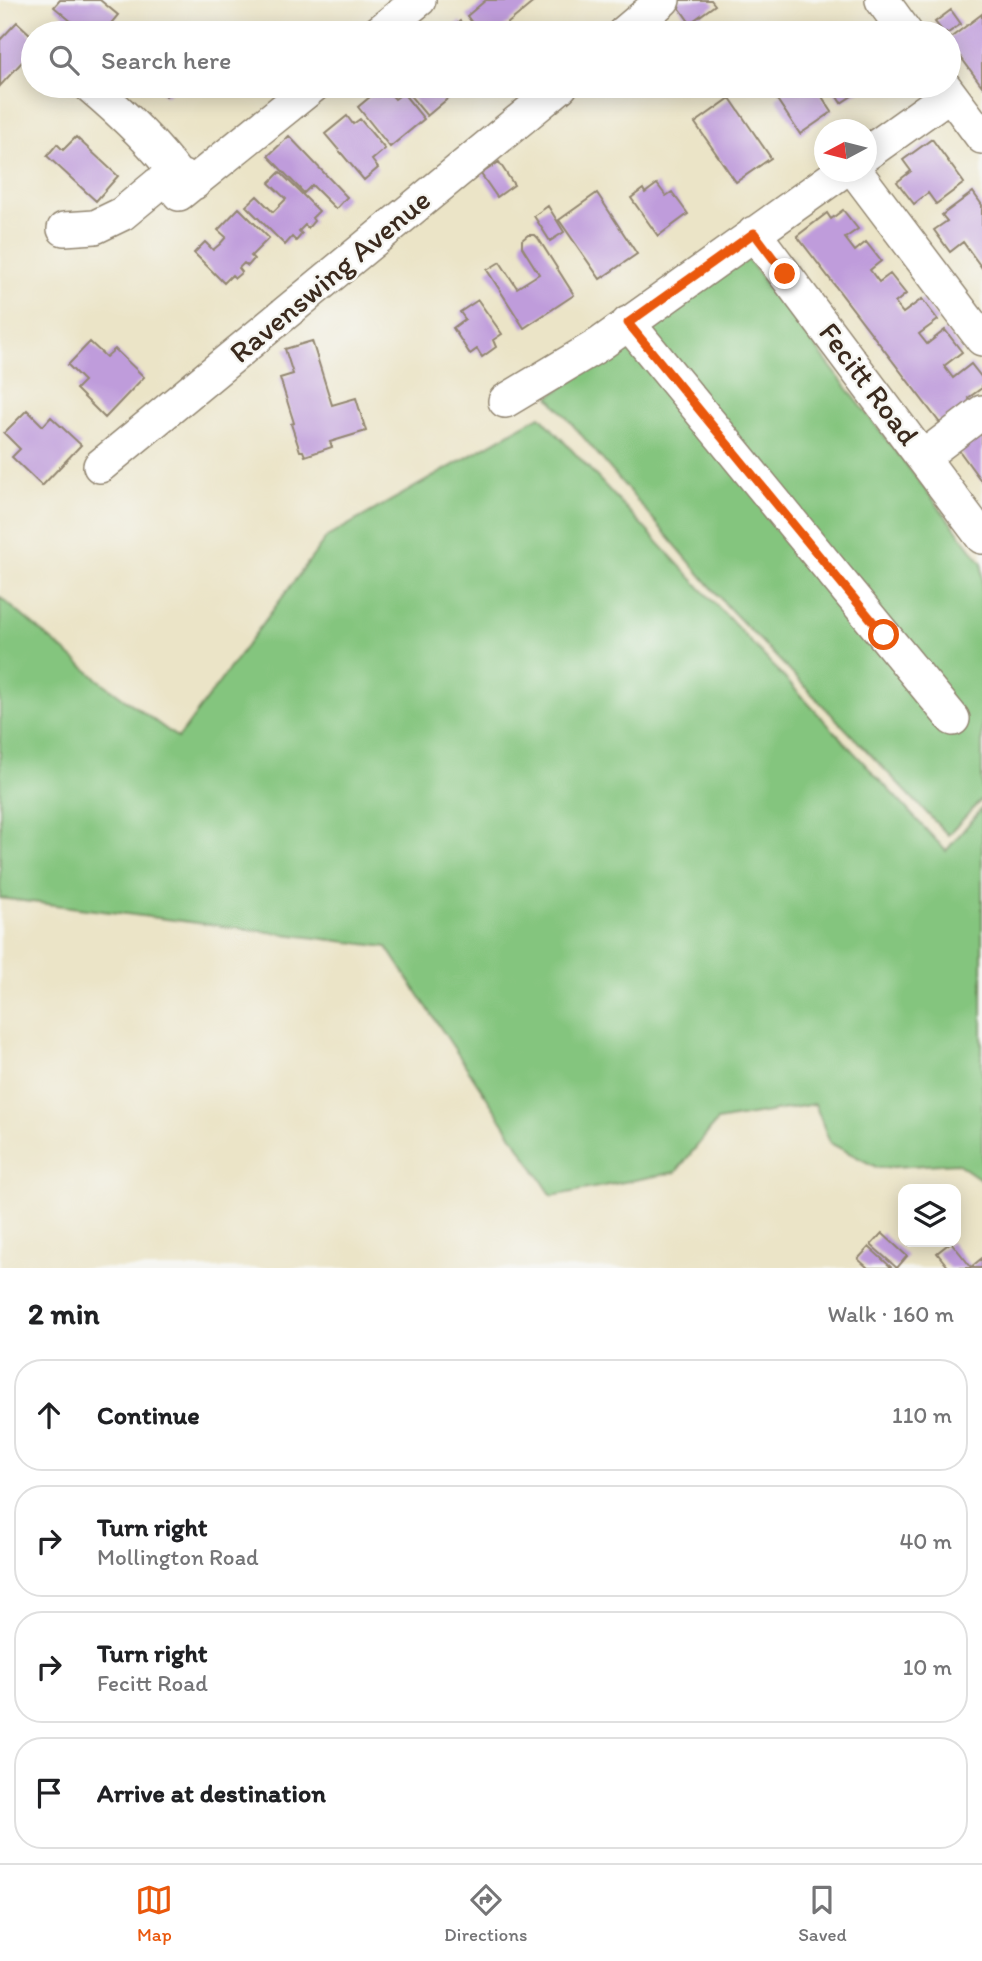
<!DOCTYPE html>
<html lang="en">
<head>
<meta charset="utf-8">
<style>
	body { margin:0; font-family:Itim,sans-serif; background:#f2f2f2; color:#202124 }
	.controls { position:absolute; right:21px; bottom:21px; display:grid; overflow:hidden; border-radius:14px; box-shadow:0 4px 18px #0003 }
	.controls button { width:63px; height:63px; display:grid; place-items:center; padding:0; border:0; border-bottom:2px solid #e0e0e0; background:#fff; color:#202124; font:35px sans-serif }
	.compass { position:absolute; left:814px; top:119px; width:63px; height:63px; border-radius:50%; background:#fff; box-shadow:0 4px 18px #0003; rotate:263deg }
	.stop { position:absolute; width:21px; height:21px; margin:-16px; border:5px solid #ea580c; border-radius:50%; background:#fff }
	.stop.end { background:#ea580c; border-color:#fff; box-shadow:0 2px 7px #0008 }
	.list { margin:0; padding:0; list-style:none }
	h2 { display:flex; justify-content:space-between; align-items:center; height:91px; margin:0; padding:0 28px; font-size:30px }
	h2 small { font-size:23px; font-weight:400; color:#757577 }
	.list li { display:grid; grid-template-columns:46px 1fr auto; gap:21px; align-items:center; box-sizing:border-box; height:112px; margin:0 14px 14px; padding:0 14px; border:2px solid #e0e0e0; border-radius:28px }
	.list b { display:block; font-size:26px; white-space:nowrap }
	.list p { margin:0; font-size:23px; white-space:nowrap; color:#757577 }
	.list em { font-size:23px; font-style:normal; color:#757577 }
	.icon { flex:none; width:38px; height:38px; fill:none; stroke:currentColor; stroke-width:2; stroke-linecap:round; stroke-linejoin:round }
	.map { position:relative; flex:none; width:982px; height:1268px; overflow:hidden }
	.search { position:absolute; background:#fff; box-shadow:0 4px 18px #0003; left:21px; right:21px; top:21px; height:77px; display:flex; align-items:center; gap:18px; box-sizing:border-box; padding:0 24px; border-radius:38px; color:#757577; font-size:26px }
	.sheet { height:595px; background:#fff }
	nav { display:flex; justify-content:space-around; align-items:center; box-sizing:border-box; height:98px; border-top:2px solid #e0e0e0; background:#fff; font-size:19px; color:#757577 }
	nav a { display:grid; justify-items:center; gap:4px }
	nav .on { color:#ea580c }
	.map>svg:first-child { display:block }
	.green { fill:#84c57e; stroke:#60784e; stroke-width:2 }
	.building { fill:#bf9cdb }
	.lines { fill:none; stroke-linecap:round; stroke-linejoin:round }
	.minor-casing { stroke:#938772; stroke-width:36 }
	.minor { stroke:#fff; stroke-width:33 }
	.route { stroke:#ea580c; stroke-width:9 }
	.labels { text-anchor:middle; stroke-width:5; stroke-linejoin:round; paint-order:stroke }
	.street-label { font-size:30px; fill:#3b2a1e; stroke:#f6f6f2 }
</style>
</head>
<body>
<div class="map">
<svg width="982" height="1268" viewBox="0 0 982 1268">
	<rect width="100%" height="100%" fill="#f6f6f2"/>
	<filter id="ink" filterUnits="userSpaceOnUse"><feTurbulence type="fractalNoise" baseFrequency=".0143" numOctaves="2"/><feDisplacementMap in="SourceGraphic" scale="14" xChannelSelector="R" yChannelSelector="G"/><feConvolveMatrix kernelMatrix="1 2 1 2 8 2 1 2 1" color-interpolation-filters="sRGB"/></filter>
	<filter id="wash" filterUnits="userSpaceOnUse"><feTurbulence type="fractalNoise" baseFrequency=".00686" numOctaves="4" result="noise"/><feDisplacementMap in="SourceGraphic" scale="28" xChannelSelector="R" yChannelSelector="G"/><feGaussianBlur stdDeviation="1.57" result="paint"/><feColorMatrix in="noise" values="0 0 0 0 0 0 0 0 0 0 0 0 0 0 0 0 0 1.4 0 .05"/><feComposite in="paint" operator="in"/></filter>
	<g filter="url(#wash)">
		<rect width="100%" height="100%" fill="#ebe4c7"/>
		<path class="green" d="M746 257 982 563V799L948 835 728 607 549 397Z
			M540 416 946 851 982 808V1180L957 1163 878 1168 830 1143 815 1104 717 1121 676 1172 552 1196 387 947 0 898V597L99 680 178 738 327 537Z"/>
		<g id="blocks">
			<path class="building" d="M60 0H100L118 15 103 33H85L54 7Z
				M486 0H536L496 33H480L467 16Z
				M674 0H711L715 5 690 23Z
				M951 10 961 24 948 33H944L935 22Z
				M982 14V86L949 41V39Z
				M460 21 470 33H446Z
				M17 22 33 37V50L0 86V40Z
				M155 86H175L166 96Z
				M383 86 395 99 403 93 424 119 390 147 358 107Z
				M415 86H454L458 90 427 116 407 92Z
				M793 86H815L832 112 800 134 776 98Z
				M830 86H867L841 103Z
				M730 98 771 158 736 182 695 123Z
				M347 116 353 124 360 119 385 149 372 160 378 168 364 180 325 134Z
				M289 136 347 197 336 209 312 185 304 193 268 156Z
				M76 137 118 176 96 201 47 156 57 144 63 150Z
				M932 139 964 183 936 204 928 193 914 204 897 182 911 171 903 160Z
				M499 162 514 185 497 197 481 174Z
				M280 172 319 211 312 218 314 221 308 228 305 225 299 231 302 234 296 241 292 237 285 245 246 206 257 196 273 212 286 199 269 183Z
				M657 184 666 196 672 192 688 214 658 236 631 198 643 189 645 193Z
				M973 192 982 205V268L963 242 950 252 934 230 947 221 942 215Z
				M597 193 637 254 600 279 559 220Z
				M548 206 564 232 550 241 534 216Z
				M239 208 269 238 251 256 254 259 248 266 244 263 239 268 242 272 235 278 232 275 224 283 194 253 205 242 213 250 220 244 226 237 218 230Z
				M843 210 858 229 845 238 855 251 866 242 881 261 870 270 879 282 890 274 906 294 895 303 903 313 922 299 938 320 919 334 927 344 945 330 962 352 944 366 953 378 971 364 982 378V388L968 398 972 403 943 427 797 236 827 213 831 219Z
				M528 235H535L538 238 574 295 524 328 487 270 500 262 517 288 539 274 522 247V240Z
				M478 300 502 334 493 340 496 347 482 357 477 349 470 354 453 328 465 319 460 312Z
				M312 341 332 405 356 398 366 431 330 442 332 447 305 456 303 451H300L291 424 294 423 280 378 293 374 285 349Z
				M90 342 106 357 115 349 144 377 105 418 76 389 84 381 68 365Z
				M27 410 43 426 51 417 81 445 42 486 12 457 20 449 4 433Z
				M982 426V482L955 445Z
				M882 1233 907 1256 897 1268 871 1245Z
				M951 1242 971 1267 982 1258V1268H949L937 1253Z
				M869 1247 892 1268H868L858 1259Z"/>
		</g>
	</g>
	<g filter="url(#ink)">
		<use href="#blocks" fill-opacity="0" stroke="#938772" stroke-width="2"/>
		<g class="lines">
			<defs>
				<path id="minor" d="M882 0 906 33
					M378 33 419 0
					M624 33 663 0
					M90 86C122 113 153 142 178 176
					M944 86 982 137
					M866 154 950 94
					M856 172 982 339
					M179 194 313 86
					M64 229 95 227 122 214 157 185 171 176 183 177 194 183
					M754 233 982 537
					M628 323 953 719
					M505 401 600 344 841 172
					M923 457 982 412
					M100 466 561 86"/>
			</defs>
			<use href="#minor" class="minor-casing"/>
			<use href="#minor" class="minor"/>
		</g>
	</g>
	<g class="lines" filter="url(#ink)">
		<path class="route" d="M785 274 754 233 628 323 884 635"/>
	</g>
	<g class="labels">
		<g class="street-label">
			<text transform="translate(330 276) rotate(-40)" y="10">Ravenswing Avenue</text>
			<text transform="translate(869 384) rotate(53)" y="10">Fecitt Road</text>
		</g>
	</g>
</svg>
<div class="controls">
<button><svg class="icon" aria-label="layers" viewBox="0 0 24 24"><path d="M12 4l9 5-9 5-9-5zM3 14l9 5 9-5"/></svg></button>
</div>
<svg class="compass" viewBox="-18 -18 36 36"><path d="M0-13l5 13h-10z" fill="#e53935"/><path d="M0 13l5-13h-10z" fill="#757577"/></svg>
<div class="stop" style="left:884px;top:635px"></div>
<div class="stop end" style="left:785px;top:274px"></div>
<div class="search"><svg class="icon" aria-label="search" viewBox="0 0 24 24"><circle cx="10" cy="10" r="6"/><path d="M15 15l6 6"/></svg>Search here</div>
</div>
<section class="sheet">
<h2>2 min<small>Walk · 160 m</small></h2>
<ul class="list">
<li><svg class="icon" aria-label="ahead" viewBox="0 0 24 24"><path d="M12 20V5M6 11l6-6 6 6"/></svg><div><b>Continue</b></div><em>110 m</em></li>
<li><svg class="icon" aria-label="right" viewBox="0 0 24 24"><path d="M7 20v-9h11M14 6l5 5-5 5"/></svg><div><b>Turn right</b><p>Mollington Road</p></div><em>40 m</em></li>
<li><svg class="icon" aria-label="right" viewBox="0 0 24 24"><path d="M7 20v-9h11M14 6l5 5-5 5"/></svg><div><b>Turn right</b><p>Fecitt Road</p></div><em>10 m</em></li>
<li><svg class="icon" aria-label="arrive" viewBox="0 0 24 24"><path d="M6 21V4h12l-3 4 3 4H6"/></svg><div><b>Arrive at destination</b></div></li>
</ul>
</section>
<nav>
<a class="on"><svg class="icon" aria-label="map" viewBox="0 0 24 24"><path d="M3 6l6-2 6 2 6-2v14l-6 2-6-2-6 2zM9 4v14M15 6v14"/></svg>Map</a>
<a><svg class="icon" aria-label="directions" viewBox="0 0 24 24"><path d="M12 3l9 9-9 9-9-9zM9 14v-3h6M13 9l2 2-2 2"/></svg>Directions</a>
<a><svg class="icon" aria-label="saved" viewBox="0 0 24 24"><path d="M7 4h10v16l-5-4-5 4z"/></svg>Saved</a>
</nav>
</body>
</html>
